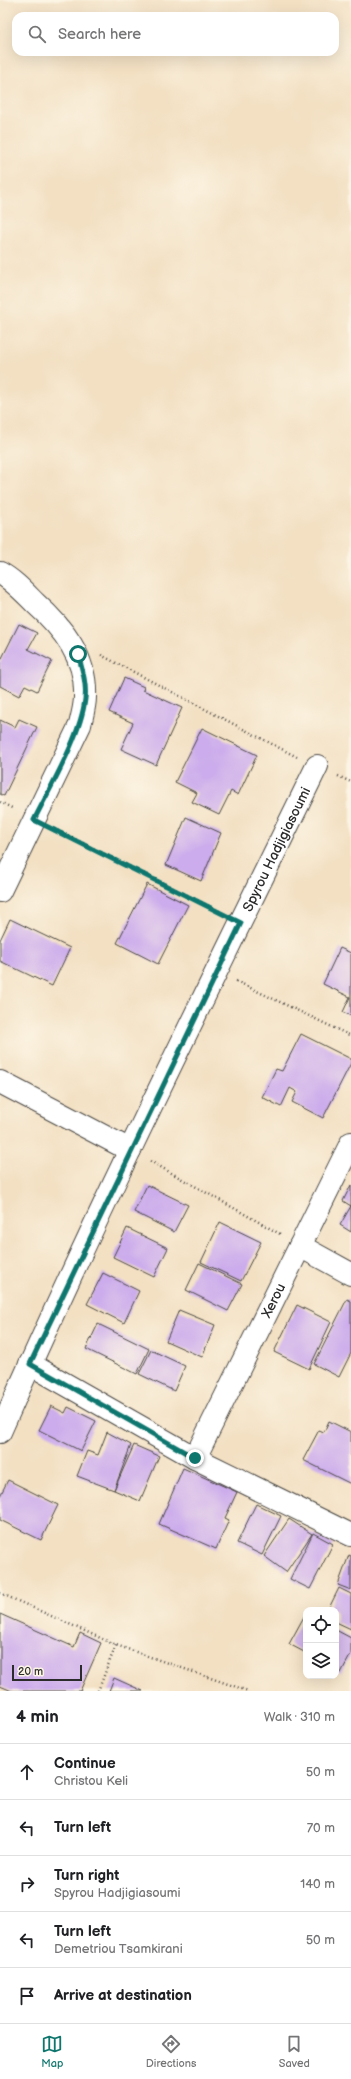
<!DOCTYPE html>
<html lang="en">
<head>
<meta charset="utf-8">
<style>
	body { margin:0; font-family:"Balsamiq Sans",sans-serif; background:#f6f6f6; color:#202124 }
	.controls { position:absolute; right:12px; bottom:12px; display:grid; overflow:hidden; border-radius:8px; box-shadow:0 4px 16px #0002 }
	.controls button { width:36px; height:36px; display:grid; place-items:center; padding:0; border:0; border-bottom:1px solid #e0e0e0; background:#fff; color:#202124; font:20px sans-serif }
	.scale { position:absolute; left:12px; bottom:10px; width:70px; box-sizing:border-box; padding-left:4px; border:2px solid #2b2b2b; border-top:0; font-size:11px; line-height:14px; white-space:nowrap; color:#2b2b2b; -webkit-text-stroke:3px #fcf5e5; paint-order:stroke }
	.stop { position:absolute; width:12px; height:12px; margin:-9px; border:3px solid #0f766e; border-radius:50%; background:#fff }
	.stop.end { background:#0f766e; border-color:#fff; box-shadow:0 1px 4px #0008 }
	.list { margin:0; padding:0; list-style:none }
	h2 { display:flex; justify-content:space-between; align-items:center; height:52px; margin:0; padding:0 16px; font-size:17px }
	h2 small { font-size:13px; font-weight:400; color:#757577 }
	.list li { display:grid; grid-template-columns:26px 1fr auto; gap:12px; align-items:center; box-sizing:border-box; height:56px; padding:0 16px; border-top:1px solid #e0e0e0 }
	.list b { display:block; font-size:15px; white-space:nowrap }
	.list p { margin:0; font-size:13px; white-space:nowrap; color:#757577 }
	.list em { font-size:13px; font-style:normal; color:#757577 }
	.icon { flex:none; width:22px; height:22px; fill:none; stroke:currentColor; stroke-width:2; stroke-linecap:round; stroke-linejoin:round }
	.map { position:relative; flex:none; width:351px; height:1691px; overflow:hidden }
	.search { position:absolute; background:#fff; box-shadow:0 4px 16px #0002; left:12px; right:12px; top:12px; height:44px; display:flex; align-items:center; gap:10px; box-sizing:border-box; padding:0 14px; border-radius:12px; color:#757577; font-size:15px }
	.sheet { height:332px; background:#fff }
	nav { display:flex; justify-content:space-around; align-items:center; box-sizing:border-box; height:56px; border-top:1px solid #e0e0e0; background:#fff; font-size:11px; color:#757577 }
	nav a { display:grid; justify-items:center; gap:2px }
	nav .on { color:#0f766e }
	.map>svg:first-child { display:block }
	.building { fill:#ccacec }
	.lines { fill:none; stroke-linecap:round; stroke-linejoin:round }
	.minor-casing { stroke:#494642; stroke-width:24 }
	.path { stroke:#494642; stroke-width:2.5; stroke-dasharray:1 3; stroke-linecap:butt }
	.minor { stroke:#fff; stroke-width:22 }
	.route { stroke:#0f766e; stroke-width:5 }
	.labels { text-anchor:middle; stroke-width:4; stroke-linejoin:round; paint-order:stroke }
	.street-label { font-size:14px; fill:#2b2b2b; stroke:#fcf5e5 }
</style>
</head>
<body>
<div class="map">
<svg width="351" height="1691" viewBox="0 0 351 1691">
	<rect width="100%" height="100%" fill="#fcf5e5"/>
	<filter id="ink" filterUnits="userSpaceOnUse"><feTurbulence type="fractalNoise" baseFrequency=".025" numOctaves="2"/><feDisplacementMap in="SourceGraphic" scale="8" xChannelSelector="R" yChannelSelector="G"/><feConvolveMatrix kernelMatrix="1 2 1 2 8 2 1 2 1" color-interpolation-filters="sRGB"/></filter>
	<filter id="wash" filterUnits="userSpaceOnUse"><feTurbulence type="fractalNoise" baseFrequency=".012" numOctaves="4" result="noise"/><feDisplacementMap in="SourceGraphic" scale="16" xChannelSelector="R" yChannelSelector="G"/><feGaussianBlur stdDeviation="0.9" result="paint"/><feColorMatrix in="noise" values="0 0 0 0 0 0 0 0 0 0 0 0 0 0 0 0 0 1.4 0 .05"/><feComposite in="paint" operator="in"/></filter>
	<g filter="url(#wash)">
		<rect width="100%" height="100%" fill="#f3e0c3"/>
		<g id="blocks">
			<path class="building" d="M19 624 37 633 28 649 52 661 37 691 25 685 19 696 0 686V662Z
				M124 678 144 687 143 690 182 708 156 765 121 749 133 723 109 712Z
				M19 719 37 727 4 796 0 794V720L15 727Z
				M202 728 257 755 238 795 231 791 219 815 192 802 197 793 175 782Z
				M186 817 221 833 201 881 166 865Z
				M147 884 188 905 158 964 117 943Z
				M10 919 70 948 52 986 0 961V940Z
				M340 948 351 953V1016L343 1012 350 997 323 984Z
				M301 1034 351 1059V1063L323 1118 292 1102 297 1092 290 1088 281 1107 262 1097 276 1069 282 1071Z
				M147 1185 188 1205 174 1232 134 1212Z
				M351 1185V1232L340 1225 351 1206 343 1201Z
				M220 1222 261 1242 241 1281 201 1262Z
				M127 1228 168 1248 154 1277 113 1257Z
				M199 1263 242 1284 228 1311 186 1290Z
				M103 1273 139 1291 124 1323 87 1304Z
				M347 1299 351 1301V1353L339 1377 314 1364Z
				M297 1305 331 1322 309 1369 274 1352Z
				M179 1310 215 1325 202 1357 166 1341Z
				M98 1324 149 1349 137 1374 86 1349Z
				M151 1350 185 1366 174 1391 139 1374Z
				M51 1406 65 1413 68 1407 96 1421 81 1451 39 1430Z
				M329 1421 351 1432V1484L303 1460 319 1430 324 1432Z
				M107 1432 131 1445 114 1490 77 1476 87 1451 98 1455Z
				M134 1445 159 1456 140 1501 114 1490Z
				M183 1468 237 1492 225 1518 229 1520 216 1549 159 1524Z
				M8 1480 58 1505 41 1540 0 1520V1496Z
				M256 1504 281 1516 262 1555 237 1543Z
				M289 1519 312 1534 286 1572 264 1556Z
				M313 1533 333 1544 310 1589 290 1579Z
				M349 1555 351 1556V1590L338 1585Z
				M339 1588 351 1594V1629L336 1622V1610H328Z
				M306 1613V1653L289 1644Z
				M0 1614 74 1647 80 1633 101 1643 80 1691H12L0 1686Z
				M336 1630 351 1638V1654L341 1673 336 1670Z
				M114 1678 143 1691H109Z"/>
		</g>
	</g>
	<g filter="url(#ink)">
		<use href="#blocks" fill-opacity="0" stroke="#494642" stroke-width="1"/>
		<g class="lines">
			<defs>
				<g id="minor">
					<path d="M0 573C13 580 24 592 35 603 63 628 87 658 85 697 85 706 82 716 80 725L0 891"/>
					<path d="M0 1082 130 1150"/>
					<path d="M300 1246 351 1274"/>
					<path d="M30 1364 195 1458 351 1535"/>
					<path id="s1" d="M0 1432C99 1207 209 987 317 766"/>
					<path id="s2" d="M195 1458 351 1143"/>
				</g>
			</defs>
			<use href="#minor" class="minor-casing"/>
			<path class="path" d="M101 655 297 757
				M338 776 351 782
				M0 802 14 809
				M54 829 220 912
				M236 981 351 1036
				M150 1161 280 1234
				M0 1593 116 1645 248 1691
				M98 1691 116 1645"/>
			<use href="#minor" class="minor"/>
		</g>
	</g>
	<g class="lines" filter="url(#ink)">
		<path class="route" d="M78 654C82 669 87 684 85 699 81 735 51 786 34 820L241 923 30 1364 195 1458"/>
	</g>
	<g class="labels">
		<g class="street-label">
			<text dy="5" stroke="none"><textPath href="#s1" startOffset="645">Spyrou Hadjigiasoumi</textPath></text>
			<text dy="5" stroke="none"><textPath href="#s2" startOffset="176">Xerou</textPath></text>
		</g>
	</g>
</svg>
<div class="controls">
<button><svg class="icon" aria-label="locate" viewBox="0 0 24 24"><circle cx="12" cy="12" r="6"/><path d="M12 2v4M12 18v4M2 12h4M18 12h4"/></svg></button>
<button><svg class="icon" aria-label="layers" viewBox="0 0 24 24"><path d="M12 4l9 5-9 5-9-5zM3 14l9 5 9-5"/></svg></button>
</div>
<div class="scale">20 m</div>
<div class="stop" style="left:78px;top:654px"></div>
<div class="stop end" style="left:195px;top:1458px"></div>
<div class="search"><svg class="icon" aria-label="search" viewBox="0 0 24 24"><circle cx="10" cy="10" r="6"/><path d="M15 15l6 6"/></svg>Search here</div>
</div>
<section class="sheet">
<h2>4 min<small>Walk · 310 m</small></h2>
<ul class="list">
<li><svg class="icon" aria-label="ahead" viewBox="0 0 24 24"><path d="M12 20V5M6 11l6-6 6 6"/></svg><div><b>Continue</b><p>Christou Keli</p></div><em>50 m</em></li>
<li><svg class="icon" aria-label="left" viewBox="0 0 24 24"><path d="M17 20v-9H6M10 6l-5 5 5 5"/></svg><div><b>Turn left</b></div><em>70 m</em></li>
<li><svg class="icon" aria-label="right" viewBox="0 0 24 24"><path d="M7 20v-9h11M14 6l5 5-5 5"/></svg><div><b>Turn right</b><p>Spyrou Hadjigiasoumi</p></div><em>140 m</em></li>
<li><svg class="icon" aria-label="left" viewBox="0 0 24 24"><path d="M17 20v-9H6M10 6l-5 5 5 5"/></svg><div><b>Turn left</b><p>Demetriou Tsamkirani</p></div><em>50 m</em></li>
<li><svg class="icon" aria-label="arrive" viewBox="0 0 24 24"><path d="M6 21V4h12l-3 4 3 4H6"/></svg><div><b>Arrive at destination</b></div></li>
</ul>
</section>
<nav>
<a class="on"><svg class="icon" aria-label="map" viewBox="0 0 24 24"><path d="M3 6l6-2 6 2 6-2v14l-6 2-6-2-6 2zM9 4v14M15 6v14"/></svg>Map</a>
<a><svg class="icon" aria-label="directions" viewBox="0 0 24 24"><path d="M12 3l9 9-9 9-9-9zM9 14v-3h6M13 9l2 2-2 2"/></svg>Directions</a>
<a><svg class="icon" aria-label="saved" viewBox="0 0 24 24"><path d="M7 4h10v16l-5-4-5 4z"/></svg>Saved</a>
</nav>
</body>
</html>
